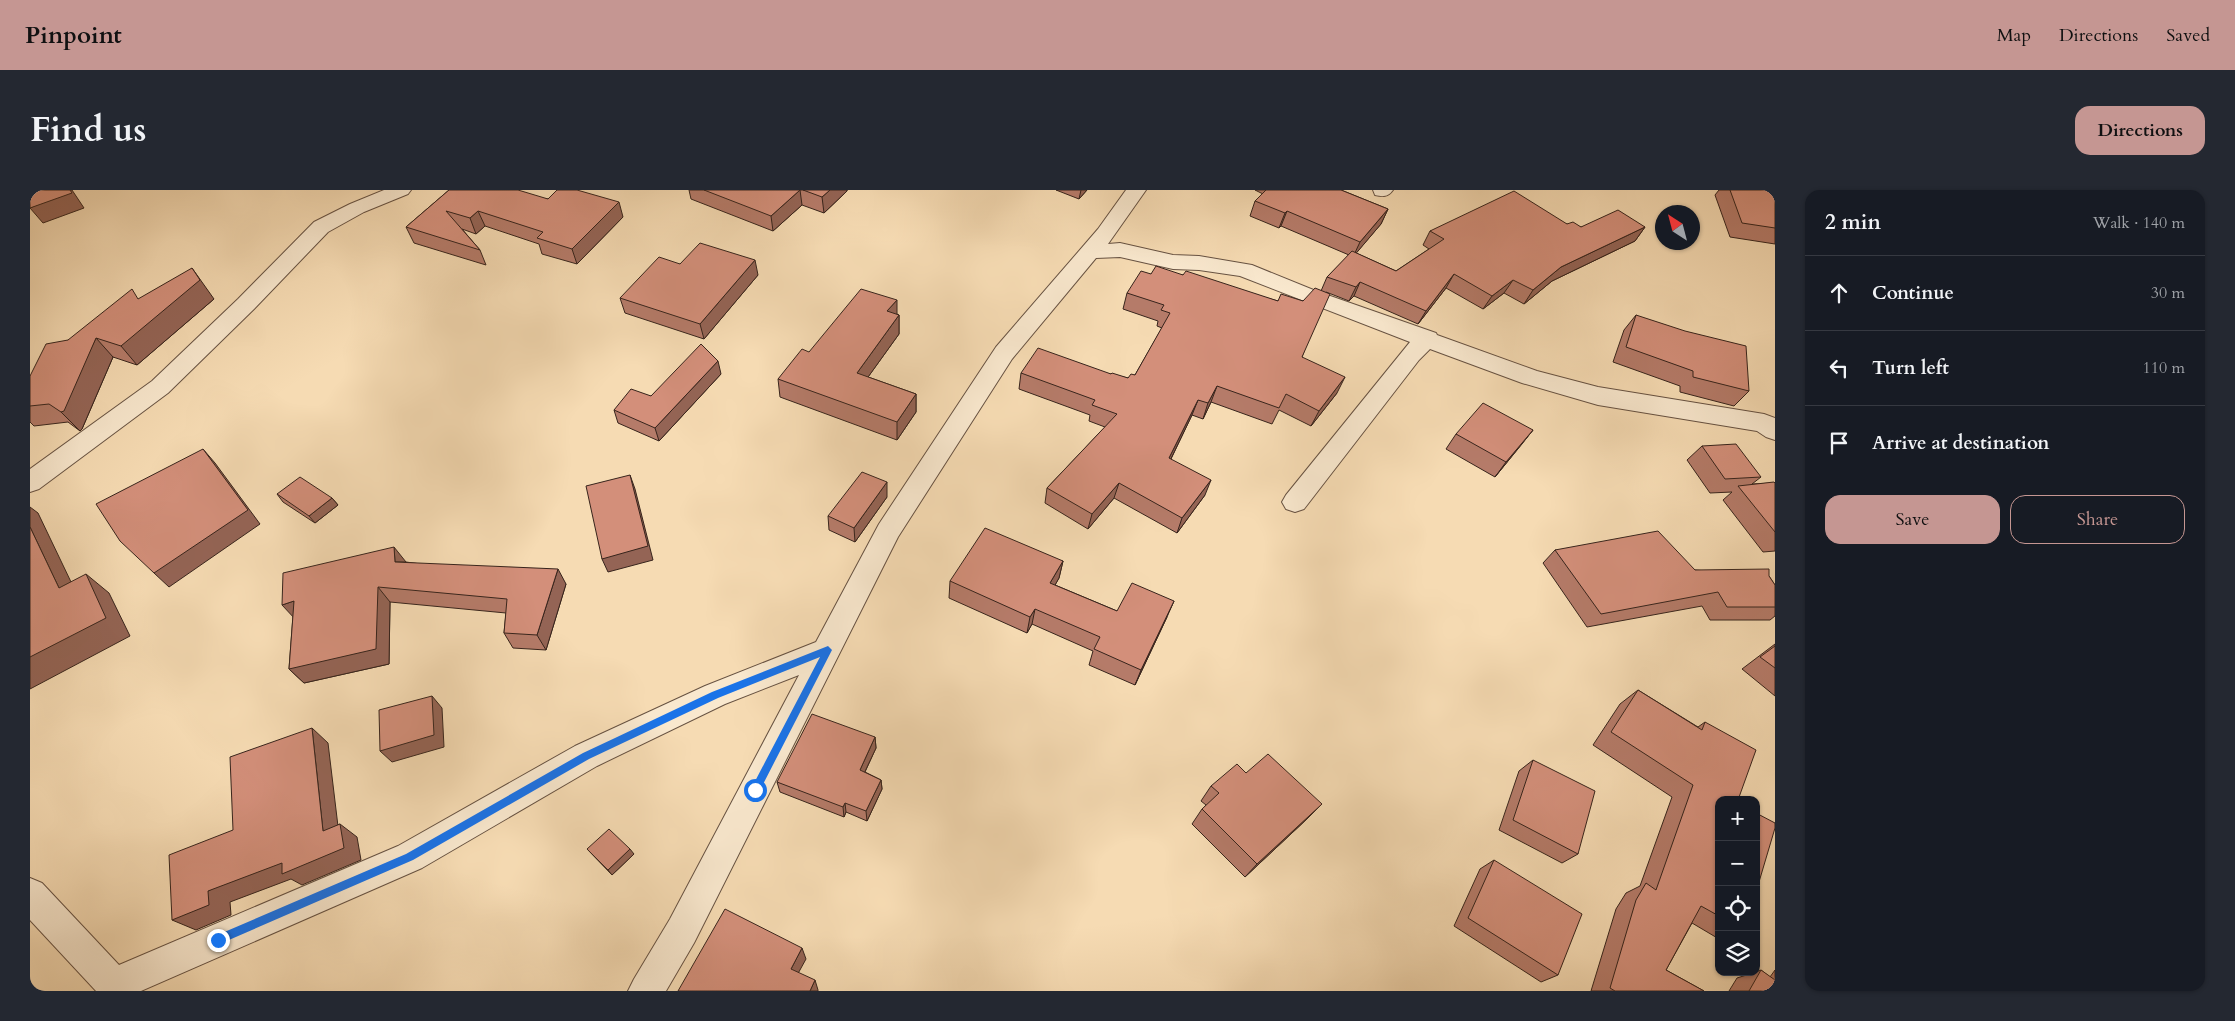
<!DOCTYPE html>
<html lang="en">
<head>
<meta charset="utf-8">
<style>
	body { margin:0; font-family:Cardo,serif; background:#242831; color:#f1f3f6 }
	.controls { position:absolute; right:15px; bottom:15px; display:grid; overflow:hidden; border-radius:10px; box-shadow:0 1px 4px #0004 }
	.controls button { width:45px; height:45px; display:grid; place-items:center; padding:0; border:0; border-bottom:1px solid #363941; background:#171b24; color:#f1f3f6; font:25px sans-serif }
	.compass { position:absolute; left:1625px; top:15px; width:45px; height:45px; border-radius:50%; background:#171b24; box-shadow:0 1px 4px #0004; rotate:324deg }
	.stop { position:absolute; width:15px; height:15px; margin:-11px; border:4px solid #1a73e8; border-radius:50%; background:#fff }
	.stop.end { background:#1a73e8; border-color:#fff; box-shadow:0 1px 5px #0008 }
	.list { margin:0; padding:0; list-style:none }
	h2 { display:flex; justify-content:space-between; align-items:center; height:65px; margin:0; padding:0 20px; font-size:21px }
	h2 small { font-size:16px; font-weight:400; color:#9ea1a6 }
	.list li { display:grid; grid-template-columns:32px 1fr auto; gap:15px; align-items:center; box-sizing:border-box; height:75px; padding:0 20px; border-top:1px solid #363941 }
	.list b { display:block; font-size:19px; white-space:nowrap }
	.list em { font-size:16px; font-style:normal; color:#9ea1a6 }
	.actions { display:flex; gap:10px; padding:15px 20px }
	.actions a { flex:1; padding:11px 0; border:1px solid #c59692; border-radius:15px; text-align:center; font-size:18px; color:#c59692 }
	.actions .main { background:#c59692; color:#111 }
	.icon { flex:none; width:28px; height:28px; fill:none; stroke:currentColor; stroke-width:2; stroke-linecap:round; stroke-linejoin:round }
	.map { position:relative; flex:none; width:1745px; height:801px; overflow:hidden; border-radius:15px }
	header { display:flex; align-items:center; gap:30px; box-sizing:border-box; height:70px; padding:0 25px; background:#c59692; color:#111 }
	header strong { font-size:24px }
	nav { display:flex; gap:28px; margin-inline-start:auto; font-size:18px }
	.intro { display:flex; align-items:center; justify-content:space-between; box-sizing:border-box; height:120px; padding:0 30px }
	h1 { margin:0; font-size:35px }
	.button { padding:12px 22px; border-radius:15px; background:#c59692; color:#111; font-size:18px; font-weight:700 }
	main { display:flex; gap:30px; padding:0 30px }
	aside { flex:1; background:#171b24; border-radius:15px; box-shadow:0 1px 4px #0004 }
	.map>svg:first-child { display:block }
	.lines { fill:none; stroke-linecap:round; stroke-linejoin:round }
	.minor-casing { stroke:#675242; stroke-width:2 }
	.minor { fill:#f9e8ce; fill-rule:evenodd }
	.wall { fill:#b57b69; stroke:#37241c }
	.shaded-wall { fill:#946455; stroke:#37241c }
	.building { fill:#d38f7a; stroke:#37241c }
	.route { fill:#1a73e8 }
</style>
</head>
<body>
<header>
<strong>Pinpoint</strong>
<nav><a>Map</a><a>Directions</a><a>Saved</a></nav>
</header>
<div class="intro"><h1>Find us</h1><a class="button">Directions</a></div>
<main>
<div class="map">
<svg width="1745" height="801" viewBox="0 0 1745 801">
	<rect width="100%" height="100%" fill="#f6dbb3"/>
	<filter id="stains"><feTurbulence type="fractalNoise" baseFrequency=".004" numOctaves="4"/><feColorMatrix values="0 0 0 0 .2 0 0 0 0 .09 0 0 0 0 .02 0 0 0 .5 -.17"/></filter>
	<radialGradient id="worn" r=".72"><stop offset=".6" stop-color="#630" stop-opacity="0"/><stop offset="1" stop-color="#630" stop-opacity=".3"/></radialGradient>
	<g class="lines">
		<defs>
			<path id="minor" d="M354 0H381L378 4 334 22 298 42 224 119 138 203 9 299 0 302V279L122 191 208 109 284 32 320 14Z
				M1096 0H1116L1078 54 1090 53 1143 65 1169 66 1222 75 1286 101 1406 143 1407 145 1507 181 1568 197 1734 224 1745 228V250L1736 247 1727 241 1568 215 1492 193 1400 159 1389 170 1274 319 1265 322 1256 319 1252 312 1256 305 1380 152 1210 86 1169 80 1143 79 1090 67 1066 68 982 169 868 347 664 753 636 801H598L604 789 640 729 769 485 695 514 567 576 392 678 111 801H66L0 730V688L12 693 89 775 368 656 545 556 675 496 786 452 849 334 966 157 1068 39Z
				M1343 0H1363C1358 7 1353 7 1345 5Z"/>
		</defs>
		<use href="#minor" class="minor-casing"/>
		<use href="#minor" class="minor"/>
	</g>
	<path class="wall" d="M419 0 518 9 593 27 547 74 512 64 509 54 455 36 446 44 432 39 450 60 456 75 384 53 376 37Z
		M659 0H817V1L794 23 772 15 743 41 661 9Z
		M1026 0H1057L1049 9Z
		M1225 0H1311L1358 19 1351 34 1326 63 1366 81 1399 59 1393 55 1400 41 1537 34 1551 37H1615L1605 51 1522 91 1494 114 1474 103 1453 119 1416 98 1388 134 1324 106 1319 111 1296 102 1272 167 1307 203 1281 236 1249 220 1242 234 1181 212 1173 229 1162 225 1141 269 1175 305 1147 343 1084 308 1058 339 1015 313 1017 298 1075 237 1059 231 1060 225 989 199 991 183 1081 184 1098 188 1105 185 1132 138 1127 136 1128 131 1093 119 1097 103 1121 84 1153 85 1248 111H1273L1291 101 1297 87 1319 65 1251 36 1249 38 1220 26 1225 11 1233 4Z
		M1689 0H1745V54L1700 47 1685 5Z
		M650 74 728 85 674 149 595 123 590 108Z
		M184 109 107 175 83 167 52 239 50 241 38 232 4 236 0 232V186L38 150Z
		M867 124 869 125V144L838 187 886 204V222L867 250 750 207 748 189 779 162Z
		M1606 125 1719 201 1704 216 1650 202V196L1583 172 1594 140Z
		M691 184 629 251 588 233 584 220 621 206Z
		M1503 240 1465 287 1416 259 1426 244Z
		M1672 256 1731 287 1722 294 1745 293V361L1733 362 1693 310 1702 302 1680 303 1657 270Z
		M247 304 302 308 308 315 285 333 253 312Z
		M857 307 825 352 799 340 798 326Z
		M1525 360 1665 380 1739 386 1745 395V426L1740 430H1680L1672 416 1557 437 1513 373Z
		M1033 371 1029 388 1025 395 1087 421 1137 427 1105 495 1059 475 1063 461 1002 434 997 443 919 408 920 391Z
		M376 372 536 394 516 460 483 458 474 443 476 423 360 412 359 474 274 493 259 479 263 426Z
		M1745 454V506L1712 479Z
		M1608 500 1668 537 1675 532 1689 610V749L1662 733 1636 780 1674 801H1561L1586 719 1596 703 1610 696 1642 607 1563 555 1590 514Z
		M845 547 846 558 835 582 851 590 852 599 837 631 816 622 814 627 750 602 747 592Z
		M1503 570 1548 664 1532 673 1469 640 1489 581Z
		M1216 583 1278 628 1215 687 1162 634 1172 619 1176 615 1171 611 1181 596Z
		M557 659 604 664 582 685Z
		M1464 670 1528 785 1511 792 1424 736 1450 679Z
		M1731 780 1740 787 1745 780V801H1699L1707 788 1726 782Z"/>
	<path class="shaded-wall" d="M40 0H42L54 18 13 33 0 18Z
		M770 0 772 15 743 41 741 26Z
		M800 0H817V1L794 23 792 7Z
		M1051 0H1057L1049 9Z
		M589 12 593 27 547 74 542 59Z
		M1358 19 1351 34 1323 67 1330 52Z
		M448 21 455 36 446 44 440 28Z
		M1257 21 1251 36 1249 38 1255 23Z
		M1615 37 1605 51 1522 91 1494 114 1503 100 1531 77Z
		M725 70 728 85 674 149 670 134Z
		M162 78 184 109 107 175 91 156Z
		M1424 84 1416 98 1388 134 1396 121Z
		M1483 90 1474 103 1453 119 1462 106Z
		M1330 92 1324 106 1319 111 1326 97Z
		M867 110V128L857 121Z
		M869 125V144L828 201 827 183Z
		M66 148 83 167 52 239 50 241 31 222Z
		M688 171 691 184 629 251 625 238Z
		M1315 187 1307 203 1281 236 1289 221Z
		M1187 196 1181 212 1173 229 1178 213Z
		M886 204V222L867 250V232Z
		M1168 210 1162 225 1134 283 1139 268Z
		M1503 240 1492 254 1465 287 1476 272Z
		M173 259 185 273 230 334 139 397 124 383Z
		M600 285 605 299 623 370 578 382 572 369Z
		M1181 290 1175 305 1147 343 1152 328Z
		M857 292V307L825 352 824 338Z
		M1089 293 1084 308 1058 339 1062 324Z
		M302 308 308 315 285 333 279 326Z
		M0 317 8 323 53 417 29 398 0 337Z
		M364 357 376 372H365Z
		M1033 371 1029 388 1017 409 1020 393Z
		M528 379 536 394 516 460 507 445Z
		M56 384 79 403 100 446 0 499V467Z
		M348 397 360 412 359 474 274 493 259 479Z
		M264 411 266 430 252 415Z
		M1144 411 1137 427 1105 495 1111 480Z
		M1005 419 1002 434 997 443 1000 427Z
		M402 506 412 518 414 557 362 572 350 561Z
		M282 538 298 553 310 653 293 641Z
		M845 547 846 558 831 590 830 580Z
		M851 590 852 599 837 631 836 621Z
		M815 613 816 622 814 627 813 617Z
		M1292 614 1278 628 1215 687 1227 674Z
		M310 634 327 647 331 670 272 695 261 689 200 712 201 725 166 740 142 730 178 701Z
		M600 659 604 664 582 685 578 680Z
		M772 758 776 769 765 789 761 779Z
		M785 790 788 800V801H780Z"/>
	<path class="building" d="M0 0H40L42 3 0 18Z
		M419 0H488L518 9 527 0H547L589 12 542 59 507 48 513 42 448 21 440 28 416 21 450 60 376 37Z
		M674 0H770L741 26Z
		M773 0H800L792 7Z
		M1236 0H1311L1358 19 1330 52 1257 21 1255 23 1225 11Z
		M1700 0H1745V38L1712 33Z
		M1484 1 1537 34 1543 32 1551 37 1588 20 1615 37 1531 77 1503 100 1483 90 1462 106 1424 84 1396 121 1330 92 1326 97 1297 87 1322 61 1366 81 1414 49 1400 41Z
		M670 53 725 70 670 134 590 108 629 67 650 74Z
		M1126 76 1153 85 1156 81 1248 111 1251 104 1273 111 1285 98 1300 104 1272 167 1315 187 1289 221 1256 204 1249 218 1187 196 1178 213 1168 210 1139 268 1181 290 1152 328 1089 293 1062 324 1017 298 1087 224 1062 215 1065 210 991 183 1008 158 1081 184 1082 183 1098 188 1101 184 1105 185 1140 123 1131 120 1134 115 1097 103 1111 81 1121 84Z
		M162 78 170 90 91 156 66 148 34 221 31 222 19 214 0 216V186L16 154 38 150 102 99 108 109Z
		M831 99 867 110 857 121 869 125 827 183 886 204 867 232 748 189 772 159 779 162Z
		M1606 125 1655 141 1716 156 1719 201 1663 187V181L1596 157Z
		M671 154 688 171 625 238 584 220 601 199 621 206Z
		M1453 213 1503 240 1476 272 1426 244Z
		M1706 254 1731 287 1695 289 1672 256Z
		M173 259 218 320 124 383 90 351 66 314Z
		M832 282 857 292 824 338 798 326Z
		M600 285 618 356 572 369 556 296Z
		M270 287 302 308 279 326 247 304Z
		M1744 292 1745 293V342L1708 296Z
		M0 337 29 398 56 384 76 428 0 467Z
		M955 338 1033 371 1020 393 1087 421 1102 393 1144 411 1111 480 1064 459 1070 447 1005 419 1000 427 920 391Z
		M1628 341 1665 380 1739 379V386L1745 395V417H1697L1688 402 1571 424 1525 360Z
		M364 357 365 372 528 379 507 445 474 443 477 409 348 397 346 459 259 479 264 411 252 415 253 383Z
		M1745 456V478L1730 467Z
		M1608 500 1672 540 1675 532 1726 560 1708 610H1689V726L1671 716 1636 780 1674 801H1585L1580 798 1606 710 1616 693 1626 700 1663 595 1581 542Z
		M402 506 404 545 350 561 349 520Z
		M782 524 845 547 830 580 851 590 836 621 815 613 813 617 747 592Z
		M282 538 293 641 310 634 314 658 252 684V673L178 701 179 715 142 730 139 665 203 640 200 567Z
		M1238 564 1292 614 1227 674 1172 619 1189 603 1181 596 1207 574 1216 583Z
		M1503 570 1565 601 1548 664 1483 630Z
		M1726 623 1745 633V638L1726 702Z
		M579 639 600 659 578 680 557 659Z
		M1464 670 1552 724 1528 785 1438 728Z
		M695 719 772 758 761 779 785 790 780 801H648Z
		M1731 780 1745 790V801H1719Z"/>
	<path class="route" d="M798 456 802 460 728 604H722V597L790 467 688 508 559 569 383 670 192 753H185V746L376 664 553 563 585 548 682 502Z"/>
	<rect width="100%" height="100%" filter="url(#stains)"/>
	<rect width="100%" height="100%" fill="url(#worn)"/>
</svg>
<div class="controls">
<button>+</button>
<button>−</button>
<button><svg class="icon" aria-label="locate" viewBox="0 0 24 24"><circle cx="12" cy="12" r="6"/><path d="M12 2v4M12 18v4M2 12h4M18 12h4"/></svg></button>
<button><svg class="icon" aria-label="layers" viewBox="0 0 24 24"><path d="M12 4l9 5-9 5-9-5zM3 14l9 5 9-5"/></svg></button>
</div>
<svg class="compass" viewBox="-18 -18 36 36"><path d="M0-13l5 13h-10z" fill="#e53935"/><path d="M0 13l5-13h-10z" fill="#9ea1a6"/></svg>
<div class="stop" style="left:725px;top:600px"></div>
<div class="stop end" style="left:188px;top:750px"></div>
</div>
<aside>
<h2>2 min<small>Walk · 140 m</small></h2>
<ul class="list">
<li><svg class="icon" aria-label="ahead" viewBox="0 0 24 24"><path d="M12 20V5M6 11l6-6 6 6"/></svg><div><b>Continue</b></div><em>30 m</em></li>
<li><svg class="icon" aria-label="left" viewBox="0 0 24 24"><path d="M17 20v-9H6M10 6l-5 5 5 5"/></svg><div><b>Turn left</b></div><em>110 m</em></li>
<li><svg class="icon" aria-label="arrive" viewBox="0 0 24 24"><path d="M6 21V4h12l-3 4 3 4H6"/></svg><div><b>Arrive at destination</b></div></li>
</ul>
<div class="actions"><a class="main">Save</a><a>Share</a></div>
</aside>
</main>
</body>
</html>
